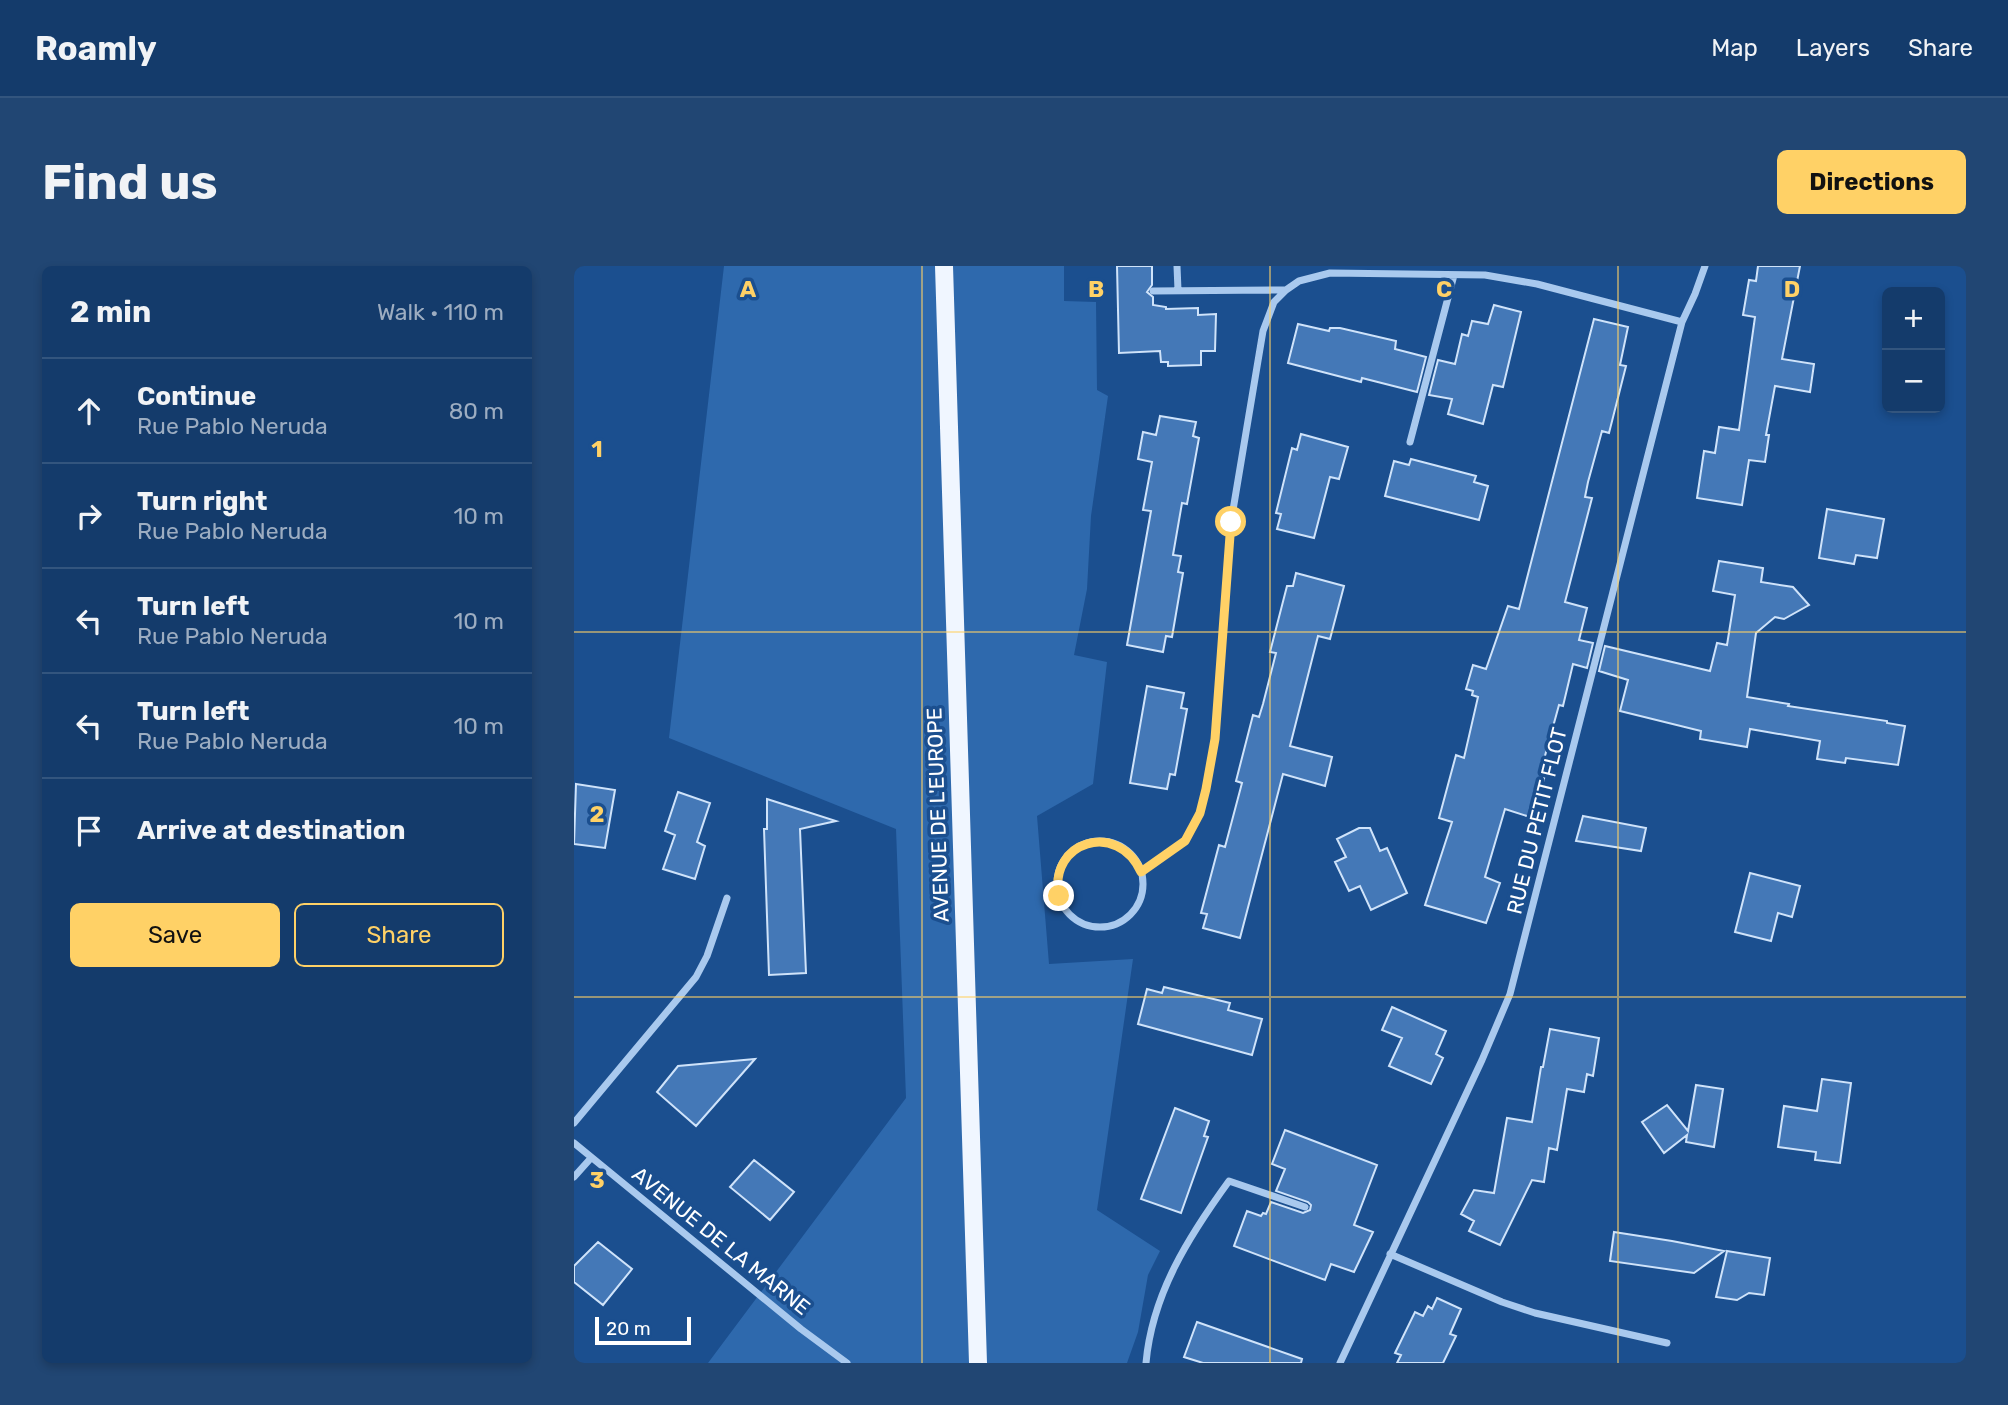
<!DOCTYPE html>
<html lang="en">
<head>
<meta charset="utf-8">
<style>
	body { margin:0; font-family:Rubik,sans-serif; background:#214673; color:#f1f3f6 }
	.controls { position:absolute; right:21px; top:21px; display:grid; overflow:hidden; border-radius:10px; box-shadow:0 4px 10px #0003 }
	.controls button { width:63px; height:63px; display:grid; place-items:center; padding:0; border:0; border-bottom:2px solid #33557e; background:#143b6b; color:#f1f3f6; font:35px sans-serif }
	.scale { position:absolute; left:21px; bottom:18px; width:96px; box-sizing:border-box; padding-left:7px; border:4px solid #fff; border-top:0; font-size:19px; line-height:24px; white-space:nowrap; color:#fff; -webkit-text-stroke:5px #1b4f8f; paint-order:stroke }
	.stop { position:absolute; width:21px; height:21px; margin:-16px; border:5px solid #ffd166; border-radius:50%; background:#fff }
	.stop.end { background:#ffd166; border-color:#fff; box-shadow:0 2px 7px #0008 }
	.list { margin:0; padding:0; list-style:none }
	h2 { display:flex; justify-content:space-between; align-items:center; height:91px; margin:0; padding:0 28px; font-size:30px }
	h2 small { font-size:23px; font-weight:400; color:#9dadc1 }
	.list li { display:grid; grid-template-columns:46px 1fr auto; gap:21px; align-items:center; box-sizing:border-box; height:105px; padding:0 28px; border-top:2px solid #33557e }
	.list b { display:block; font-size:26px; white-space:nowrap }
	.list p { margin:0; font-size:23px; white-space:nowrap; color:#9dadc1 }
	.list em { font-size:23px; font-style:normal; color:#9dadc1 }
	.actions { display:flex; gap:14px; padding:21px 28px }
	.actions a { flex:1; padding:16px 0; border:2px solid #ffd166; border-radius:10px; text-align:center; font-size:24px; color:#ffd166 }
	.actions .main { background:#ffd166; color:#111 }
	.icon { flex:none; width:38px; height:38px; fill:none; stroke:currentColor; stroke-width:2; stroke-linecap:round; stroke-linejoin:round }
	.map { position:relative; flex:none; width:1392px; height:1097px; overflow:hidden; border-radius:10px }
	header { display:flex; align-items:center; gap:42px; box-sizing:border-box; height:98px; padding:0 35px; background:#143b6b; border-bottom:2px solid #33557e }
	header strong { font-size:33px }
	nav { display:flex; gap:38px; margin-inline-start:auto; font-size:24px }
	.intro { display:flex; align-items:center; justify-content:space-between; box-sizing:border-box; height:168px; padding:0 42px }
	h1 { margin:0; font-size:49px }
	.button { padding:18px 32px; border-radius:10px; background:#ffd166; color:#111; font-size:24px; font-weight:700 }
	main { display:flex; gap:42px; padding:0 42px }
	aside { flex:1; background:#143b6b; border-radius:10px; box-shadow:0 4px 10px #0003 }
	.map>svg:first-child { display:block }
	.green { fill:#2e69ad }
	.building { fill:#4478b7; stroke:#cfe3fa; stroke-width:2 }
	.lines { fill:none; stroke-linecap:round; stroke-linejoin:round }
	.street { stroke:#a9c9ee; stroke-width:7 }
	.primary { stroke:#f0f6ff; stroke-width:18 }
	.route { stroke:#ffd166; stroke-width:9 }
	.grid { fill:none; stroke:#ffd166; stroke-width:2; stroke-opacity:0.55 }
	.labels { text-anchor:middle; stroke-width:7; stroke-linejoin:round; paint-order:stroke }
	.street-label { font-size:21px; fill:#fff; stroke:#1b4f8f }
	.grid-label { font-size:23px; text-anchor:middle; font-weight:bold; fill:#ffd166; stroke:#1b4f8f; stroke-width:7; stroke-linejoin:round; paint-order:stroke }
</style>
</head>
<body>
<header>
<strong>Roamly</strong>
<nav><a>Map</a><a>Layers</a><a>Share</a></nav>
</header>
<div class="intro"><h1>Find us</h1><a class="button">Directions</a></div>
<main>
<aside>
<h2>2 min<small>Walk · 110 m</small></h2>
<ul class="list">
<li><svg class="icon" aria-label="ahead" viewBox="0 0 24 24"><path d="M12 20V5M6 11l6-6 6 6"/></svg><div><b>Continue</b><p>Rue Pablo Neruda</p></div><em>80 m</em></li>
<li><svg class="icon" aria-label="right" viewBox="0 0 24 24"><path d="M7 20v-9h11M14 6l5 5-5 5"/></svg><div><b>Turn right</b><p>Rue Pablo Neruda</p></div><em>10 m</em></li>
<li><svg class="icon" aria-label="left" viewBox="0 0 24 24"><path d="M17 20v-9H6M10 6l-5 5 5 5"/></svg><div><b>Turn left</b><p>Rue Pablo Neruda</p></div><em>10 m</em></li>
<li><svg class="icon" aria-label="left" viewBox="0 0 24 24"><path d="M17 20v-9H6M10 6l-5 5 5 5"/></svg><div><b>Turn left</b><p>Rue Pablo Neruda</p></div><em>10 m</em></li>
<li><svg class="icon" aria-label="arrive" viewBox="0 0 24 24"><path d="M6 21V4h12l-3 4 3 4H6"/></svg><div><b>Arrive at destination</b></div></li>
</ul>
<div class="actions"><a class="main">Save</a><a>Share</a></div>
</aside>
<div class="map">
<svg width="1392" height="1097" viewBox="0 0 1392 1097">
	<rect width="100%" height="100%" fill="#1b4f8f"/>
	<path class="green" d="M150 0H490V35L522 36 523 124 534 130 517 250 513 323 500 389 533 396 519 518 463 550 475 698 559 693 523 944 586 985 574 1009 564 1066 553 1097H134L332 832 322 563 95 472Z"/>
	<path class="building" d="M543 0H578V19L573 26 579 31V39L592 41V43L624 42V49L642 48 641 85H627V99L594 100V96H587L586 85 545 87Z
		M1184 0H1226L1208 93 1240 98 1236 126 1201 120 1192 169H1195L1191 196 1175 194 1168 239 1123 232 1130 185 1141 187 1145 161 1165 164 1181 51 1169 49 1175 14 1182 15Z
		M920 39 947 46 929 121 919 119 909 158 874 148 878 133 855 129 864 94 881 98 888 68 894 70 898 55 914 58Z
		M1020 53 1054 61 1046 99 1052 100 1035 167 1028 165 1014 216 1011 231 1018 232 991 336 1013 342 1005 374 1019 377 1013 402 999 398 989 440 985 439 966 508 971 509 959 552 931 543 911 611 926 617 912 657 851 639 878 556 865 552 882 489 890 492 904 431 898 429 899 425 892 423 899 399 912 403 934 340 945 343Z
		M724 58 755 65 756 62H766L822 75 821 83 852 91 843 126 788 112 787 116 714 97Z
		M586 150 622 156 619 170 625 172 613 238 608 237 599 289 607 290 604 306 609 307 598 371 592 370 589 386 553 379 577 245 569 244 578 196 564 193 569 166 582 169Z
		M727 168 774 181 765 213 756 211 740 272 703 263 707 248 702 247 718 182 723 184Z
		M837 193 902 210 900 216 914 220 905 254 811 230 820 195 835 199Z
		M1253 243 1310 253 1303 292 1282 289 1280 298 1245 292Z
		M1145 295 1189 302 1187 316 1219 321 1235 339 1210 353 1201 351 1182 367 1173 431 1215 438 1214 440 1313 455V457L1331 460 1324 499 1272 492 1271 497 1243 493 1246 475 1176 463 1173 481 1126 473 1127 465 1046 445 1054 414 1025 405 1031 380 1136 405 1143 377 1153 379 1161 329 1139 325Z
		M722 307 770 320 756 373 744 370 716 480 758 491 751 520 709 508 666 672 629 662 633 648 627 647 645 579 651 581 668 517 662 515 679 449 685 451 689 438 702 387 696 386 713 320H719Z
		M573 420 610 427 607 442 613 443 601 509 596 508 593 523 556 517Z
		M2 518 41 524 31 582 0 578Z
		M104 526 136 537 123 576 131 580 121 613 89 603 101 569 91 565Z
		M193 533 262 555 226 563 232 707 195 709 190 563H193Z
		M1009 550 1072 562 1067 585 1002 575Z
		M785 562H796L806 585 813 582 833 627 797 644 786 620 775 625 761 596 772 591 763 573Z
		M1176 607 1226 620 1218 651 1204 647 1197 675 1161 666Z
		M590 721 656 737 654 744 688 753 678 789 564 758 573 723 588 727Z
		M818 741 872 765 862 788 869 792 857 818 815 800 828 772 808 764Z
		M976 763 1025 772 1019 810 1013 808 1010 826 993 823 983 884 975 882 970 916 958 914 926 979 895 965 900 955 887 948 900 924 920 927 933 852 958 856 967 801H969Z
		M181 793 122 860 83 826 104 800Z
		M1248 813 1277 817 1266 897 1241 894 1242 886 1204 881 1210 840 1243 845Z
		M1122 819 1149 823 1140 881 1112 876 1113 869 1090 887 1068 856 1093 839 1114 865Z
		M601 842 635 855 630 870 634 871 607 947 567 933Z
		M711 864 803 899 780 959 799 966 780 1006 757 998 751 1014 660 980 673 945 687 950 689 947 692 948 697 936 729 947 736 944 737 939 734 936 702 925 711 903 698 898Z
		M180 894 220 926 196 954 156 921Z
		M1040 966 1098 975 1150 985 1120 1007 1036 995Z
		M24 976 58 1003 29 1039 0 1016V1000Z
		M1153 985 1196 992 1190 1029 1175 1027 1163 1034 1142 1031Z
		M863 1032 887 1043 876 1068 882 1070 869 1097H823L827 1089 821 1087 841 1046 849 1050 854 1040 858 1043Z
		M623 1056 728 1093 727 1097H629L610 1091Z"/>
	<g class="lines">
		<path class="street" d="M603 0 604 24
			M579 25 711 24
			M836 176 880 9
			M483 618a43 43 0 1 1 86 0a43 43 0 1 1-86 0Z
			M567 606 611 575 626 547 632 523 641 473 657 256 689 65 700 36 712 24 725 15 756 7 911 9 963 18 1108 56
			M0 857 122 711 133 690 153 632
			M0 877 227 1063 273 1097
			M0 911 17 892
			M816 988 928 1036 961 1047 1093 1077
			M572 1097C578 1028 615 970 655 915L731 941
			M766 1097 908 794 936 728 1108 56 1121 28 1131 0"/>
		<path class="primary" d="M370 0 404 1097"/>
	</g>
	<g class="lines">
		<path class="route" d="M485 630C474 575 544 554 567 606L611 575 626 547 632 523 641 473 657 256"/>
	</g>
	<path class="grid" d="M348 0V1097M696 0V1097M1044 0V1097M0 366H1392M0 731H1392"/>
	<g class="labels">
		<g class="street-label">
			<text transform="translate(364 549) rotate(-92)" y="7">AVENUE DE L'EUROPE</text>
			<text transform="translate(963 555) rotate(-76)" y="7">RUE DU PETIT FLOT</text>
			<text transform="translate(147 975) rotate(39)" y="7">AVENUE DE LA MARNE</text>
		</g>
	</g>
	<g class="grid-label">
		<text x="174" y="31">A</text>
		<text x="522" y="31">B</text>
		<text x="870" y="31">C</text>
		<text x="1218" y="31">D</text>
		<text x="23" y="191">1</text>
		<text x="23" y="556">2</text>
		<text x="23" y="922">3</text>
	</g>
</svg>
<div class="controls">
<button>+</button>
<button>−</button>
</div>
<div class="scale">20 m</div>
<div class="stop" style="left:657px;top:256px"></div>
<div class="stop end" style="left:485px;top:630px"></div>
</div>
</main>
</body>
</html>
